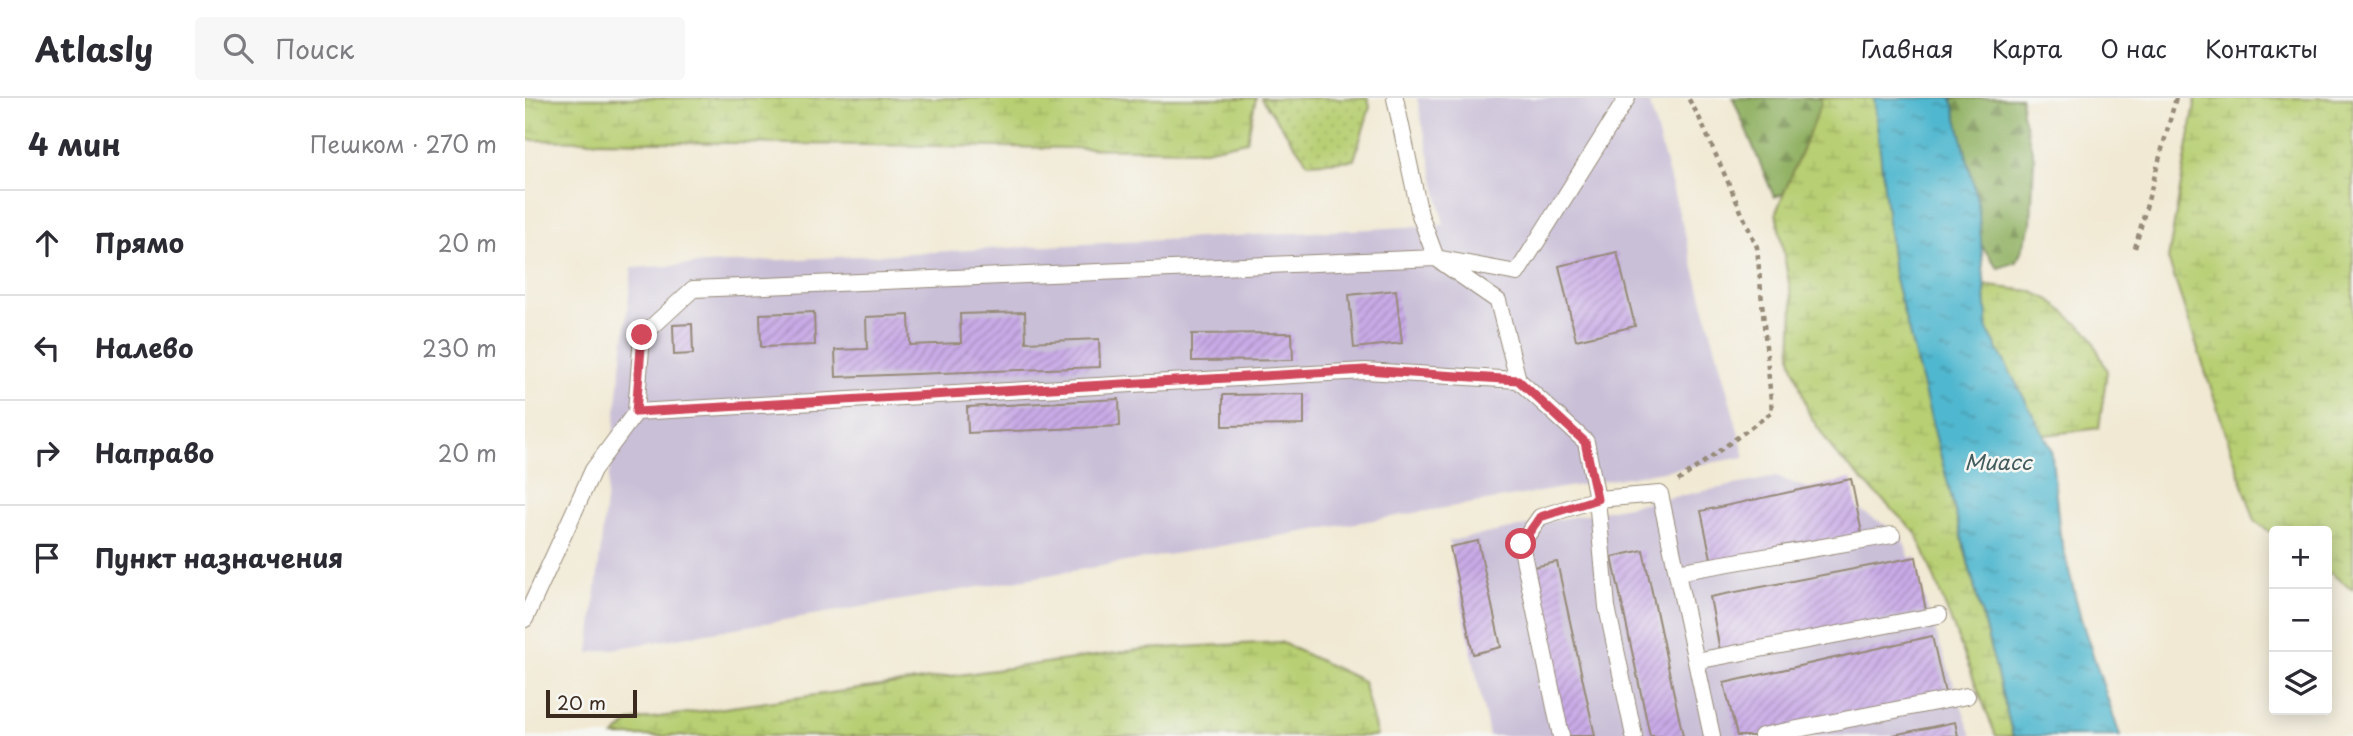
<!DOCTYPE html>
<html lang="ru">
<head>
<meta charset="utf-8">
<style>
	body { margin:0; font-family:"Playpen Sans",sans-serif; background:#f7f7f7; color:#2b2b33 }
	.controls { position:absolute; right:21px; bottom:21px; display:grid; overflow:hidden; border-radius:7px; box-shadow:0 4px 18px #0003 }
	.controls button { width:63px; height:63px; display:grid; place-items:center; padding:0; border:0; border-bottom:2px solid #e1e1e2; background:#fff; color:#2b2b33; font:35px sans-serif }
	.scale { position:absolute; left:21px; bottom:18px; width:91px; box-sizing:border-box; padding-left:7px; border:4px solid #3b2a1e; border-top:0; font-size:19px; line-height:24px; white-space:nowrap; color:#3b2a1e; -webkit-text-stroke:5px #f6f6f2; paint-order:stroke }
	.stop { position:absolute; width:21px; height:21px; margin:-16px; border:5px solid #d1495b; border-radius:50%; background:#fff }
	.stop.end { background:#d1495b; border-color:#fff; box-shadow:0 2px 7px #0008 }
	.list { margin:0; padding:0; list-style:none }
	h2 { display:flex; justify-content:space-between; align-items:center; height:91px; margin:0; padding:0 28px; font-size:30px }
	h2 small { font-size:23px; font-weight:400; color:#7c7c81 }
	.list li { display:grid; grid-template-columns:46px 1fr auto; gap:21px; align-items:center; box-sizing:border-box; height:105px; padding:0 28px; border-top:2px solid #e1e1e2 }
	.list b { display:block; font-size:26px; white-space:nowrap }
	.list em { font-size:23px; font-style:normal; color:#7c7c81 }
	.icon { flex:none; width:38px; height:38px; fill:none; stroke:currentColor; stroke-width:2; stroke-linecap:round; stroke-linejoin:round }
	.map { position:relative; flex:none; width:1828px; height:638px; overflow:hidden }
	header { display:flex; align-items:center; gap:42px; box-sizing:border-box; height:98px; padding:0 35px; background:#fff; border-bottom:2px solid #e1e1e2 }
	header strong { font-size:33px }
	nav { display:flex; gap:38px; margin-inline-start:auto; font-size:24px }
	.search { width:490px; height:63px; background:#f7f7f7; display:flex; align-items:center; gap:18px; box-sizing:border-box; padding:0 24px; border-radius:7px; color:#7c7c81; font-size:26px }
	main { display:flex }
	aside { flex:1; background:#fff }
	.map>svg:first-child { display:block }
	.industrial { fill:#c9bfd7 }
	.grass { fill:url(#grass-dots); stroke:#7a7c48; stroke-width:2 }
	.forest { fill:url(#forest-firs); stroke:#666e42; stroke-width:2 }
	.wetland { fill:url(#wetland-marsh); stroke:#7a7c48; stroke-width:2 }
	.water { fill:url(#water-ripples); stroke:#467076; stroke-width:2 }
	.building { fill:url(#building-hatch) }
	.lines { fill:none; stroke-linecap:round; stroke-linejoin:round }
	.lane-casing { stroke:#968a78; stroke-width:18 }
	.path { stroke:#968a78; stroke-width:4.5; stroke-dasharray:5 5; stroke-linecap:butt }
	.lane { stroke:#fff; stroke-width:16 }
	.route { stroke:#d1495b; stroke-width:9 }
	.labels { text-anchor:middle; stroke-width:5; stroke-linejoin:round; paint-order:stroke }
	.water-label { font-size:21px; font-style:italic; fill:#425b5c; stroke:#f6f6f2 }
</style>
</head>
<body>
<header>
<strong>Atlasly</strong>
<div class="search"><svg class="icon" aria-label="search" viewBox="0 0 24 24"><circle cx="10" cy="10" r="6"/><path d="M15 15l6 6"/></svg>Поиск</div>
<nav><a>Главная</a><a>Карта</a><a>О нас</a><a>Контакты</a></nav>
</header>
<main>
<aside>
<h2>4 мин<small>Пешком · 270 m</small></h2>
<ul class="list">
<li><svg class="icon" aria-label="ahead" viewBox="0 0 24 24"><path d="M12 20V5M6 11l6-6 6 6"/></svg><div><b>Прямо</b></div><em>20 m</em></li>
<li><svg class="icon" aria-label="left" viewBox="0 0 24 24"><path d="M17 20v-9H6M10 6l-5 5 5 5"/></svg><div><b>Налево</b></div><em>230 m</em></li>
<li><svg class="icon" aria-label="right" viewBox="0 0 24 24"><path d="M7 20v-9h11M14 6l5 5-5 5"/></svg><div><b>Направо</b></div><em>20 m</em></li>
<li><svg class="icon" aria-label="arrive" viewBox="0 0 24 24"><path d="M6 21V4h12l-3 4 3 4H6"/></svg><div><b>Пункт назначения</b></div></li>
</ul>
</aside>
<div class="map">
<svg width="1828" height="638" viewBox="0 0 1828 638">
	<defs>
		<pattern id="grass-dots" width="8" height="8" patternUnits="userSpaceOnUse" patternTransform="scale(1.75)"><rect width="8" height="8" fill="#b8cf73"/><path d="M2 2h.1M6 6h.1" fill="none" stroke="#9fb263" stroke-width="1.8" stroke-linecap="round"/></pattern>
		<pattern id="forest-firs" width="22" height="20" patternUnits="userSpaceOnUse" patternTransform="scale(1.75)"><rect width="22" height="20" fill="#92b265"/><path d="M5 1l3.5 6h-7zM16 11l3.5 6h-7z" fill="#789153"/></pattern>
		<pattern id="wetland-marsh" width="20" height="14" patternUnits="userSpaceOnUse" patternTransform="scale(1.75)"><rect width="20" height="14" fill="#b8cf73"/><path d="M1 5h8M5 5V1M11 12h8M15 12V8" fill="none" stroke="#9fb263"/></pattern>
		<pattern id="water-ripples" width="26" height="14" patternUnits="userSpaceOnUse" patternTransform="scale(1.75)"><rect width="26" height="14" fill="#50b7cf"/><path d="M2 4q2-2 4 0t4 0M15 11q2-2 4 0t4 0" fill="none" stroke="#4495a7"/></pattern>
		<pattern id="building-hatch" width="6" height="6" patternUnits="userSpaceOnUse" patternTransform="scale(1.75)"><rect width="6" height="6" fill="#c9abe7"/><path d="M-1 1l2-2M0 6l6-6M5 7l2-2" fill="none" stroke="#a48bbb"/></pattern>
	</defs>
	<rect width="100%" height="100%" fill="#f6f6f2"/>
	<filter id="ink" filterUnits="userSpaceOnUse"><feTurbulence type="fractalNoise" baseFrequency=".0143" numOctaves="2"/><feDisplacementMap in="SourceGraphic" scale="14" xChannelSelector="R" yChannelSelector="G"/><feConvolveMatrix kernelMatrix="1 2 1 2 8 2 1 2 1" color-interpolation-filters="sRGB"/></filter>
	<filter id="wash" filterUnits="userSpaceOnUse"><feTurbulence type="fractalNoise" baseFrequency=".00686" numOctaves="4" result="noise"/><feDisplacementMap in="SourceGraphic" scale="28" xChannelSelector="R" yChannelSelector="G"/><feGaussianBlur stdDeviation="1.57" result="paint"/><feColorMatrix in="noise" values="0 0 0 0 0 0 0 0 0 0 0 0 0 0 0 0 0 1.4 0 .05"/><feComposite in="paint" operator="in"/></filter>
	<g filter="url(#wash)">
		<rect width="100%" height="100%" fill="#f1e9d3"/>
		<path class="industrial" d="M892 0H1123L1220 359 64 555 107 170 919 127Z
			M1251 379 1319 403 1376 436 1447 638H964L924 443Z"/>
		<path class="grass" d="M736 0H843L845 9 829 62 783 65Z"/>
		<path class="forest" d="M1208 0H1320L1323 74 1249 99Z
			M1419 0H1496L1497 15 1509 59 1506 127 1492 164 1473 170 1440 125Z"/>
		<path class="wetland" d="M0 0H731L722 43 680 52 0 42Z
			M1296 0H1350L1369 177 1506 193 1525 202 1565 236 1582 273 1574 330 1489 341 1426 398 1488 638H1471L1392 436 1310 355 1284 316 1266 260 1268 206 1251 114 1296 6Z
			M1671 0H1828V491L1802 473V433H1749V437L1730 423 1643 161Z
			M755 544 838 583 852 638H89L106 623 620 551Z"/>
		<path class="water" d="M1349 0H1427L1453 104 1463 233 1526 350 1535 437 1556 521 1595 638H1488L1369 177Z"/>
		<g id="blocks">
			<path class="building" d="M1092 154 1110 228 1051 242 1034 168Z
				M871 192 877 245 829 250 824 197Z
				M289 214 290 247 236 249 235 216Z
				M500 214 501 244 574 241 575 269 311 279 310 252 342 251 341 219 384 217 385 247 436 245 435 216Z
				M167 226 168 256 149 257 148 227Z
				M767 235 768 262 667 263V236Z
				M779 296V327L698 328V297Z
				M594 301 595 328 443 335 442 309Z
				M1326 381 1337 434 1187 465 1176 413Z
				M953 443 976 549 948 556 925 449Z
				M1118 452 1158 638H1125L1087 459Z
				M1391 459 1401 513 1195 553 1185 499Z
				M1032 464 1070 638H1041L1004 470Z
				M1407 538 1420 595 1231 638H1212L1199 585Z
				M1430 624 1433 638H1368V637Z"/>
		</g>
	</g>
	<g filter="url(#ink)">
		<use href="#blocks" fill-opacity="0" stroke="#968a78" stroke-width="2"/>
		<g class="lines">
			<defs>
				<path id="lane" d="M870 0 895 117 911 160 973 203 993 282 1061 344 1072 401 1082 509 1109 638
					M111 314 117 238 168 191 911 160 992 175 1102 0
					M1152 474 1367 437
					M0 521 68 372 111 314 840 273 993 282
					M1171 563 1414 517
					M1036 638 996 446 1015 419 1072 401 1135 396 1187 638
					M1237 638 1442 598"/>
			</defs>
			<use href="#lane" class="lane-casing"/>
			<path class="path" d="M1610 150 1651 0
				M1153 383 1247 314 1232 149 1173 17 1163 0"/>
			<use href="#lane" class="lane"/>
		</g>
	</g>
	<g class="lines" filter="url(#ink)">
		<path class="route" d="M117 237 111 314 840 272 993 282 1060 344 1072 401 1015 419 996 446"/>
	</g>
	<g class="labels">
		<g class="water-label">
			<text x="1473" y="372">Миасс</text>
		</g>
	</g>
</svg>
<div class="controls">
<button>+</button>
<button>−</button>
<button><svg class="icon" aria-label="layers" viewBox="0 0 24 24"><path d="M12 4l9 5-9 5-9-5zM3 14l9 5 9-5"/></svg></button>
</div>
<div class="scale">20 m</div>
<div class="stop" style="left:996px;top:446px"></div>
<div class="stop end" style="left:117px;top:237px"></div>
</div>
</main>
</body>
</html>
